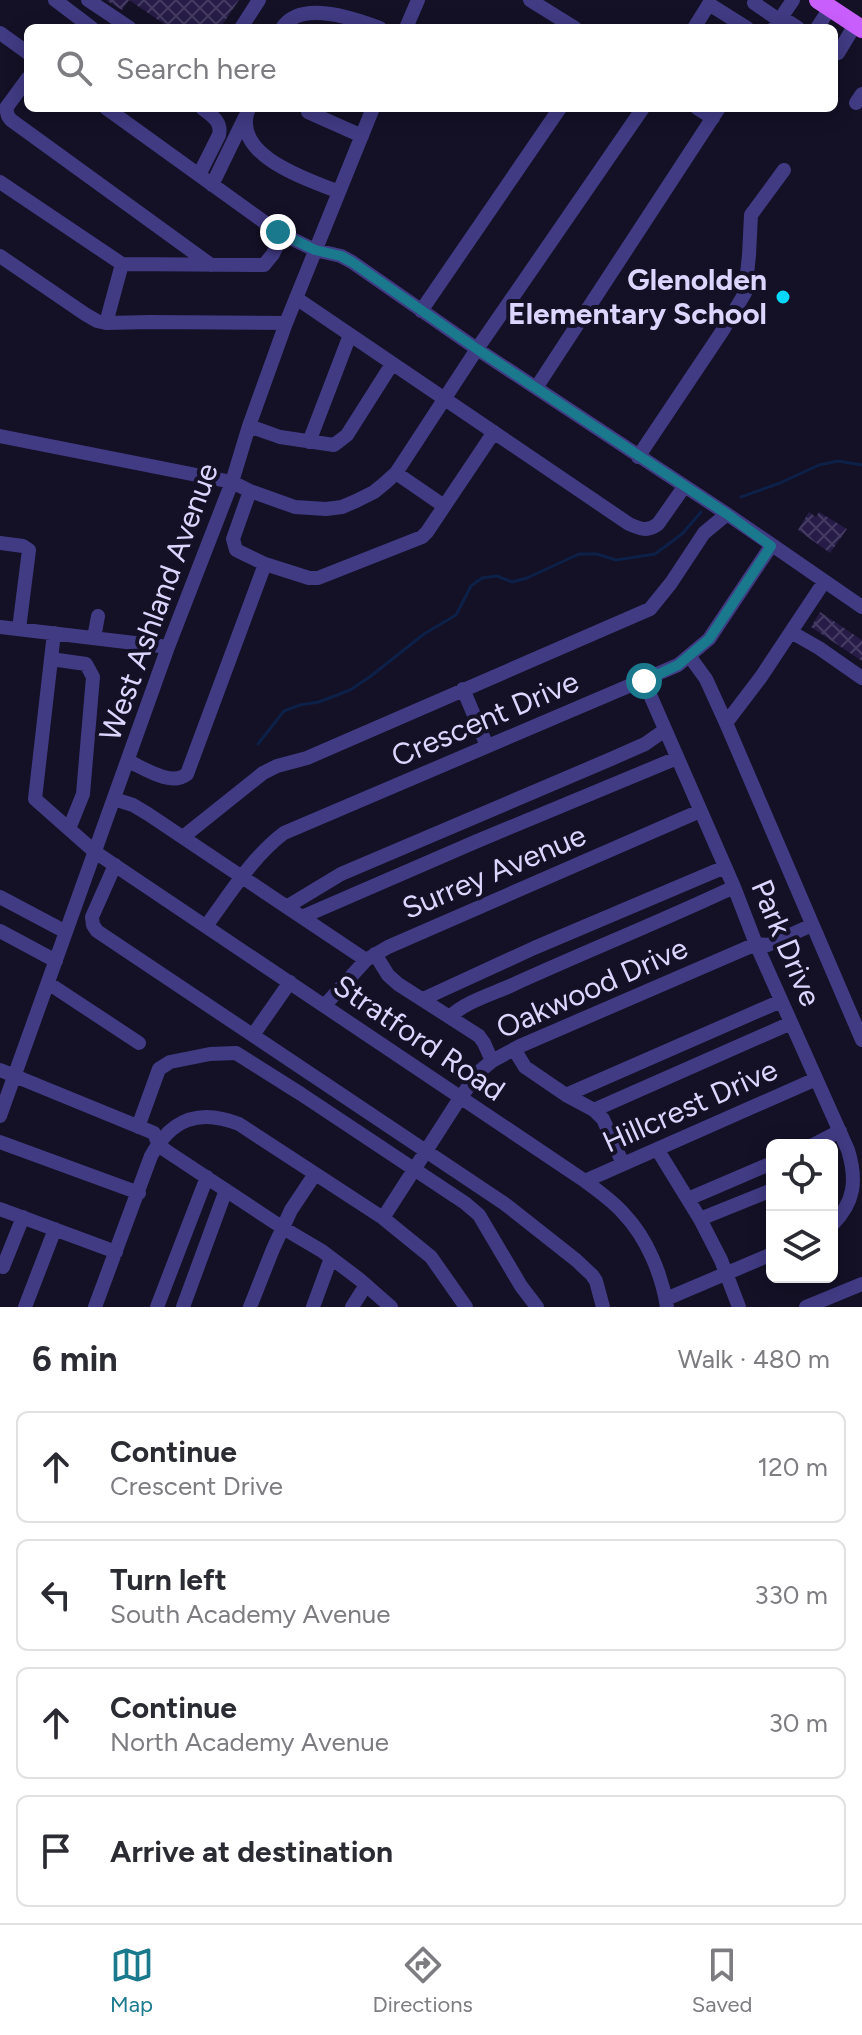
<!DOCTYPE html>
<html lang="en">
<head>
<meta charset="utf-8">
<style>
	body { margin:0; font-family:Figtree,sans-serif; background:#f7f7f7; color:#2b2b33 }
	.controls { position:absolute; right:24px; bottom:24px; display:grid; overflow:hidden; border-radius:12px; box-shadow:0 4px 20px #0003 }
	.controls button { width:72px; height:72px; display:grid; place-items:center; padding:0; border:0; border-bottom:2px solid #e1e1e2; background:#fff; color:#2b2b33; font:40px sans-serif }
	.stop { position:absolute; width:24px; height:24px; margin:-18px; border:6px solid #1a798d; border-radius:50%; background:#fff }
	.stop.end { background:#1a798d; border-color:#fff; box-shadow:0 2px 8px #0008 }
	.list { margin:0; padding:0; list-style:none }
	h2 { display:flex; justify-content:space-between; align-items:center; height:104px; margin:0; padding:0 32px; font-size:34px }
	h2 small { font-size:26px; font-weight:400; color:#7c7c81 }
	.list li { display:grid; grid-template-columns:52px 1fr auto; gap:24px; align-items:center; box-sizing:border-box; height:112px; margin:0 16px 16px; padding:0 16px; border:2px solid #e1e1e2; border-radius:12px }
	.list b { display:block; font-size:30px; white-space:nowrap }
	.list p { margin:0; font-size:26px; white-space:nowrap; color:#7c7c81 }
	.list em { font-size:26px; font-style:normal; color:#7c7c81 }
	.icon { flex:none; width:44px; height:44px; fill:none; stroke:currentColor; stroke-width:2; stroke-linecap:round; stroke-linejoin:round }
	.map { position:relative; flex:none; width:862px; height:1307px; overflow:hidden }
	.search { position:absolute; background:#fff; box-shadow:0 4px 20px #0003; left:24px; right:24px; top:24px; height:88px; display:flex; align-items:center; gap:20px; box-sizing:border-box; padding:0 28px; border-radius:12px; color:#7c7c81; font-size:30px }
	.sheet { height:616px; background:#fff }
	nav { display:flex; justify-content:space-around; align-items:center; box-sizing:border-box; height:112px; border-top:2px solid #e1e1e2; background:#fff; font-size:22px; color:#7c7c81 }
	nav a { display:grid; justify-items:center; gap:4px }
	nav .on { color:#1a798d }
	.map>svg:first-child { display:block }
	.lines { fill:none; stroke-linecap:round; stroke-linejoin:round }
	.stream { stroke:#0d2048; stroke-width:3 }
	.building { fill:url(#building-cross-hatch) }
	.minor { stroke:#413b84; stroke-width:14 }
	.major { stroke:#c85efc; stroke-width:18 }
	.route { stroke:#1a798d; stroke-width:10 }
	.poi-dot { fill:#05d9fb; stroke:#141026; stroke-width:3 }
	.labels { text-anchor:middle; stroke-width:8; stroke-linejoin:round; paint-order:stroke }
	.poi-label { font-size:30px; font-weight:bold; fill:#dcd6fe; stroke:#141026; text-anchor:end }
	.street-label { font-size:30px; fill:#dcd6fe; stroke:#141026 }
</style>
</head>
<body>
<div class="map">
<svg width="862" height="1307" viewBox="0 0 862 1307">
	<defs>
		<pattern id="building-cross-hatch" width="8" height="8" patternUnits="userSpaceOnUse" patternTransform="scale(2)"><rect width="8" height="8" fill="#261c47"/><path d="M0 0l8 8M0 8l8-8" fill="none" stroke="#453c63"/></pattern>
	</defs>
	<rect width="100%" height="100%" fill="#141026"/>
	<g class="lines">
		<path class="stream" d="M741 497 780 483 819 465 838 461 862 465
			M258 744 284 711 300 705 319 702 350 690 371 676 424 634 456 615 471 586 482 578 497 576 512 582 527 578 579 554H597L616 560 655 554 682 534 701 512"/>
	</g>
	<path class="building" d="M106 0H239L220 28H170L129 0 122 10Z
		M809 512 816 517 819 512 847 529 830 553 798 530Z
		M820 612 862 640V661L811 627Z"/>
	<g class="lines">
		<path class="minor" d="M55 0 92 28
			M88 0 130 28
			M530 0 575 28
			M756 0 754 3 779 20
			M781 17 798 28
			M241 28 259 0
			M282 28C300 0 351 17 380 28
			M406 28 418 0
			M694 28 709 4 747 28
			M774 28 793 0
			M817 28 830 8
			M0 33 28 53
			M834 51 838 53 855 25
			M28 78 6 108 8 116 11 120 211 265
			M856 103 862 94
			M106 108 278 232 315 250 341 256 352 262 477 349 727 514 862 607
			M249 108C229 155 307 179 339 192
			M309 108 308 112 362 136
			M697 108 713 118
			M199 175 219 135C222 121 212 116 202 108
			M0 182 122 264 264 265 273 254 283 234
			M212 185 245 117
			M0 256 85 314 97 321 106 323 150 322 286 323
			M296 298 629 524C640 529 648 532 658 524L684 487
			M421 311 560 108
			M106 323 122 264
			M536 388 719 108
			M249 426 280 437 334 445 347 435 392 364
			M0 436 232 482 250 491 295 507 326 509 342 507 356 501 374 492 385 483 396 473 477 349 643 108
			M309 442 350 335
			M638 457 723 330 745 293 749 255 751 215 784 170
			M396 473 444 506
			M250 491 233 539 236 550 265 564 309 578H318L422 537 427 532 494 432
			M0 543 23 546 29 550 19 629
			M0 627 168 647
			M791 632 819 648 862 678
			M54 633 35 799 95 852 585 1181C598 1191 613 1201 624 1214 647 1238 662 1275 667 1307
			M94 638 98 616
			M690 657 706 679 726 723 862 1040
			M51 659 86 664 93 677 83 794 69 829
			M644 681 734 887 756 944 848 1150C857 1180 855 1202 832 1225
			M463 689 487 746
			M726 723 761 677 824 582
			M128 761C144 768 171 787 187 774L265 564
			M114 799 133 805 148 814 366 960
			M183 837 263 773 277 766 307 758 650 609 671 583 704 533 727 514
			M115 865 92 917 93 925 97 931 505 1204 576 1260 592 1275 596 1281 603 1307
			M0 897 66 932
			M288 906 341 874 611 759 645 744 665 730
			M302 917 475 842 677 758
			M206 926C230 894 252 857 284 833L678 665 709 639 771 546
			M0 931 56 961
			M375 954 388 975 398 984 479 1036 484 1043 492 1061
			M48 983 139 1043
			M423 999 534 948 725 867
			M325 1005 366 960 388 947 700 811
			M450 1017C463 1003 492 994 510 986 584 952 660 922 734 887
			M253 1035 290 982
			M514 1049 525 1067 566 1095 594 1110 603 1119 623 1164
			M0 1070 154 1133 158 1143 165 1150 283 1228 322 1251 359 1279 391 1307
			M566 1095 781 1001
			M594 1110 791 1023
			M0 1116 168 647 232 482 249 426 286 323 373 108
			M138 1127 159 1069 170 1062 210 1054 236 1053 301 1094 465 1203 479 1215 521 1286 537 1307
			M0 1142 139 1193
			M813 1145 840 1131
			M657 1149 700 1219 721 1260 739 1307
			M585 1181 816 1079
			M688 1199 772 1163
			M0 1209 116 1252
			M383 1218 460 1098 480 1071 492 1061 520 1046 756 944 768 945 812 925
			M700 1219 772 1190
			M3 1267 23 1217
			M666 1299 772 1254
			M25 1307 55 1229
			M95 1307 151 1156C171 1119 199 1108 239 1124L383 1218 431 1257 466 1307
			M157 1307 207 1177
			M183 1307 226 1190
			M250 1307 273 1249 291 1210 315 1174
			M313 1307 331 1258
			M352 1307 366 1285
			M806 1307 862 1284"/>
		<path class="major" d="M818 0 862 29"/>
	</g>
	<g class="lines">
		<path class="route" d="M278 232 315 250 341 256 352 262 477 349 727 514 771 546 709 639 678 665 644 681"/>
	</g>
	<circle class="poi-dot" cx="783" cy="297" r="8"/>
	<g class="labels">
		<g class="poi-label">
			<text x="767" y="290">Glenolden<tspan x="767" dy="34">Elementary School</tspan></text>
		</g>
		<g class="street-label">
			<text transform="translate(159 602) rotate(-70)" y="10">West Ashland Avenue</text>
			<text transform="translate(485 719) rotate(-23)" y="10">Crescent Drive</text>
			<text transform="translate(494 872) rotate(-23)" y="10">Surrey Avenue</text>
			<text transform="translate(786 943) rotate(67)" y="10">Park Drive</text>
			<text transform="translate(592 988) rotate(-24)" y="10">Oakwood Drive</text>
			<text transform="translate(419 1038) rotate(34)" y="10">Stratford Road</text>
			<text transform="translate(690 1106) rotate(-24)" y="10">Hillcrest Drive</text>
		</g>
	</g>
</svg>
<div class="controls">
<button><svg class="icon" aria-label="locate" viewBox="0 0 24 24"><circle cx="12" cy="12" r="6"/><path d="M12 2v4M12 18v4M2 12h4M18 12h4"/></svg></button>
<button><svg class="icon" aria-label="layers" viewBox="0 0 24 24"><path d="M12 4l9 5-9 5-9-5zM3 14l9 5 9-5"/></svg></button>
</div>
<div class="stop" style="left:644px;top:681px"></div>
<div class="stop end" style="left:278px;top:232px"></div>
<div class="search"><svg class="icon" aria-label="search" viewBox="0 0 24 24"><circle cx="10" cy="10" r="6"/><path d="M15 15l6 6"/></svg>Search here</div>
</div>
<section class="sheet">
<h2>6 min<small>Walk · 480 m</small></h2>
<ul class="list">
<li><svg class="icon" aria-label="ahead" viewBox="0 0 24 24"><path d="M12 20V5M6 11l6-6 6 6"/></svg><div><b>Continue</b><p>Crescent Drive</p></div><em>120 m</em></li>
<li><svg class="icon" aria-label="left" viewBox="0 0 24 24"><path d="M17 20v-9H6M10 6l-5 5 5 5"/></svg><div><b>Turn left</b><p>South Academy Avenue</p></div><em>330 m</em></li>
<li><svg class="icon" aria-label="ahead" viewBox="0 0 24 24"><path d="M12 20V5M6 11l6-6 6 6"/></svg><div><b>Continue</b><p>North Academy Avenue</p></div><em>30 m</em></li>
<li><svg class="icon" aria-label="arrive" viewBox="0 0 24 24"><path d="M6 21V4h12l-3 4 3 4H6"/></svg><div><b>Arrive at destination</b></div></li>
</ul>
</section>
<nav>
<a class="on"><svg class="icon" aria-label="map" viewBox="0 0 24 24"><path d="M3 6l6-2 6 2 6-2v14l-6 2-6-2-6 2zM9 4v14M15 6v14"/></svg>Map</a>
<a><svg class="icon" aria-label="directions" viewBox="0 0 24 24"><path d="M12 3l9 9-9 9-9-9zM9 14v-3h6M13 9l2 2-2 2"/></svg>Directions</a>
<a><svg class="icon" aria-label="saved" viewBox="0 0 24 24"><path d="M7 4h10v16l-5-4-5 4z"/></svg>Saved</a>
</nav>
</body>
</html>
